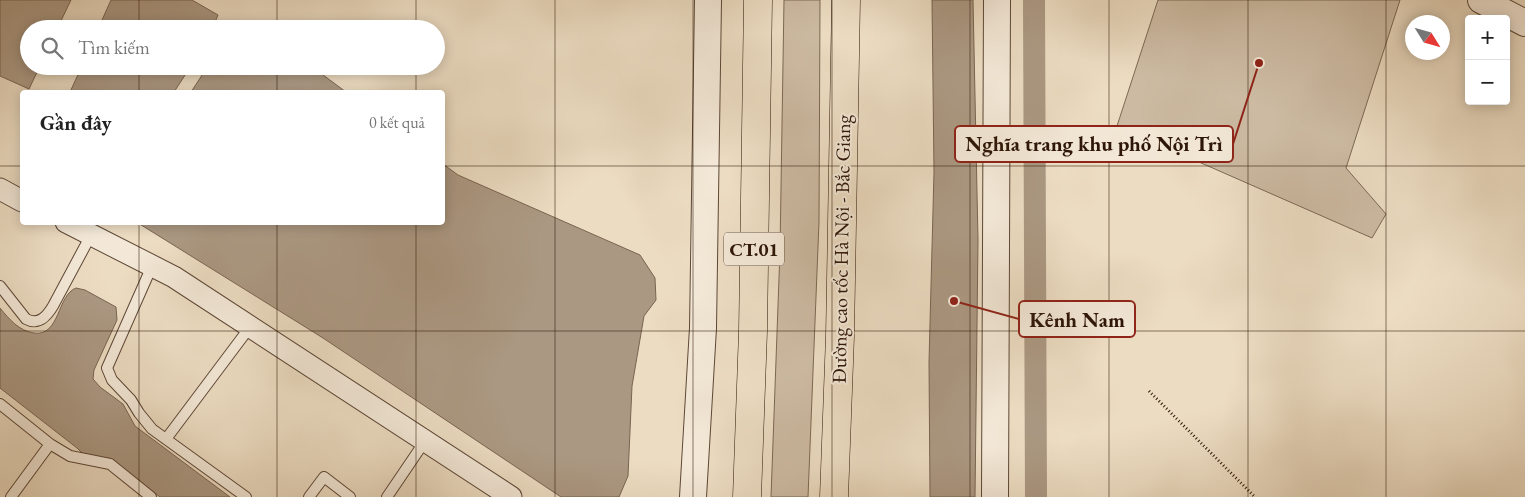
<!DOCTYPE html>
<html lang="vi">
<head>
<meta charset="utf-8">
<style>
	body { margin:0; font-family:"EB Garamond",serif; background:#f2f2f2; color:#222 }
	.controls { position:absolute; right:15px; top:15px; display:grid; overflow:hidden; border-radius:5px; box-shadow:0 2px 12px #0003 }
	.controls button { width:45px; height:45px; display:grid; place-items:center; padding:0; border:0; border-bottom:1px solid #e0e0e0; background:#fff; color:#222; font:25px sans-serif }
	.compass { position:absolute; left:1405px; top:15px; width:45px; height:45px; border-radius:50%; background:#fff; box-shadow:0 2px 12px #0003; rotate:127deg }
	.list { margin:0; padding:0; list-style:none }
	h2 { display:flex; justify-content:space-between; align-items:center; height:65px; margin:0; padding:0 20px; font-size:21px }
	h2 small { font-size:16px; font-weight:400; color:#767676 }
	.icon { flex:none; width:28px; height:28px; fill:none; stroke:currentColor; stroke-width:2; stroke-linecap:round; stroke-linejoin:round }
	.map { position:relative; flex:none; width:1525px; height:497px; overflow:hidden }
	.search { position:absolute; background:#fff; box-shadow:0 2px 12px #0003; left:20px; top:20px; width:425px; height:55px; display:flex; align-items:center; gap:12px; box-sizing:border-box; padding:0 18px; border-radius:28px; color:#767676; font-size:19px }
	.panel { position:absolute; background:#fff; box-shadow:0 2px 12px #0003; left:20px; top:90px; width:425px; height:135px; border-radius:5px }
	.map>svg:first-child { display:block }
	.green { fill:#ccbaa2; stroke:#7c6854 }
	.water { fill:#ab9882; stroke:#796451 }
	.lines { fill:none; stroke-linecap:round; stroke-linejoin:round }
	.canal { stroke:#ab9882; stroke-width:22 }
	.service-casing { stroke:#5d4736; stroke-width:12 }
	.minor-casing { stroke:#5d4736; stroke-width:23 }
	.tertiary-casing { stroke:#5d4736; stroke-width:28 }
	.motorway-casing { stroke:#2d1507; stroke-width:29 }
	.path { stroke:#2d1507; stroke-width:3; stroke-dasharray:1 2.5; stroke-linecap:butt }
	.service { stroke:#f3e8d7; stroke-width:10 }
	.minor { stroke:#f3e8d7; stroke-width:21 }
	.tertiary { stroke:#f3e8d7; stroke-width:26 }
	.motorway { stroke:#ecdcc2; stroke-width:28 }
	.grid { fill:none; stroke:#2d1507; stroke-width:1; stroke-opacity:0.55 }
	.labels { text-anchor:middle; stroke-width:4; stroke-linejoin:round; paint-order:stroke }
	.shield { fill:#f3e8d7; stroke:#685445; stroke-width:1 }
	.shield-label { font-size:19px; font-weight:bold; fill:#2d1507 }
	.street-label { font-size:20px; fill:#2d1507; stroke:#f3e8d7 }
	.leader { fill:none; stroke:#8f2418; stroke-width:2 }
	.callout-dot { fill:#8f2418; stroke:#f3e8d7; stroke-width:2 }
	.callout { fill:#f3e8d7; stroke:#8f2418; stroke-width:2 }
	.callout-label { font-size:21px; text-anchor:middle; font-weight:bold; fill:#2d1507 }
</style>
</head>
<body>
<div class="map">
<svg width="1525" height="497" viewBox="0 0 1525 497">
	<rect width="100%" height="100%" fill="#ecdcc2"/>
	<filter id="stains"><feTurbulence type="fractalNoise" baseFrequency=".004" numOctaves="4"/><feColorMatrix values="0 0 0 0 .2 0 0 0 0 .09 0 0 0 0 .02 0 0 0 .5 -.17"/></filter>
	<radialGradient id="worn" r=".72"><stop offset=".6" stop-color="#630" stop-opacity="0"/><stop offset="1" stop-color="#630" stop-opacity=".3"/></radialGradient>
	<path class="green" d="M784 0H820L819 222 808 497H771L780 251Z
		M1158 0H1400L1346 168 1386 214 1372 238 1117 126Z"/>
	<path class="water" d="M0 0H71L57 29H29V66H40L29 89 0 76Z
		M111 0H192L218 15 212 29H98Z
		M932 0H973L978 240 975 497H930L929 362 934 172Z
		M82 66H191L174 92H70Z
		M208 66H311L346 92H191Z
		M443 164 458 175 640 255 655 278 656 300 644 316 632 386 628 476 619 497H561L323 338 138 223 442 222Z
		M76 288 85 290 116 307 117 320 94 370 93 379 100 387 123 404 135 426 230 497H160L111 459 92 457 82 453 77 448 0 388V308C9 319 19 331 34 333 60 337 57 295 76 288Z"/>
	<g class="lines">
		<path class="canal" d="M1034 0 1036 497"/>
		<defs>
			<path id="service" d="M152 266 107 368 112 380 131 400 139 413 152 429 246 497
				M0 286 26 319C39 326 47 316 53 306L91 235
				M0 404 50 444 11 497
				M166 439 250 327
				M50 444 70 456 110 464 151 497
				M309 497 324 477 350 497
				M387 497 425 441"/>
			<path id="minor" d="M0 189 22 201
				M66 222 174 277 511 497"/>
			<path id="tertiary" d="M1481 0 1525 23
				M693 497 703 328 708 0
				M995 497 997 0"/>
			<path id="motorway" d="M747 497 753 331 758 0
				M834 497 840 336 846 0"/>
		</defs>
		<use href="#service" class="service-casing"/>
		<use href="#minor" class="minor-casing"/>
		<use href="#tertiary" class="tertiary-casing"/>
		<use href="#motorway" class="motorway-casing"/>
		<path class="path" d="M1149 391 1255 497"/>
		<use href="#service" class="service"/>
		<use href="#minor" class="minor"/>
		<use href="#tertiary" class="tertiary"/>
		<use href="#motorway" class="motorway"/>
	</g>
	<path class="grid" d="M139 0V29M277 0V29M416 0V29M555 0V497M693 0V497M832 0V497M970 0V497M1109 0V497M1248 0V497M1386 0V497M139 66V92M277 66V92M416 66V92M0 166H22M442 166H1525M139 222V497M277 222V497M416 222V497M0 331H1525"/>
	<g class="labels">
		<rect class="shield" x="724" y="232.5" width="60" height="33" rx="4"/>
		<g class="shield-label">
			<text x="754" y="256">CT.01</text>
		</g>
		<g class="street-label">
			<text transform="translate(841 249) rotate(-89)" y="7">Đường cao tốc Hà Nội - Bắc Giang</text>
		</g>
	</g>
	<path class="leader" d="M1259 63L1233 144M954 301L1019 319"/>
	<g class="callout-dot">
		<circle cx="1259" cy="63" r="5"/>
		<circle cx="954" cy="301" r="5"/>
	</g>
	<g class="callout">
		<rect x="955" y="126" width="278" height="36" rx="5"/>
		<rect x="1019" y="301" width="116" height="36" rx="5"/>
	</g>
	<g class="callout-label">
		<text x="1094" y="151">Nghĩa trang khu phố Nội Trì</text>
		<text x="1077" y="327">Kênh Nam</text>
	</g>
	<rect width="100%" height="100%" filter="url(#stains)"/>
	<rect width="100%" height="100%" fill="url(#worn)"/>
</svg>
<div class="controls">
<button>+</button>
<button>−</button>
</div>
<svg class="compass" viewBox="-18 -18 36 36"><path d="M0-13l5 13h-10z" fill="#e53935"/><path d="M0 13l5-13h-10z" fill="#767676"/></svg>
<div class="search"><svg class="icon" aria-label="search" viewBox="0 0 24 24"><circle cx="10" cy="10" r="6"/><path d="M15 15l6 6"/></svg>Tìm kiếm</div>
<section class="panel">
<h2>Gần đây<small>0 kết quả</small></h2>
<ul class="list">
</ul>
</section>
</div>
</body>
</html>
